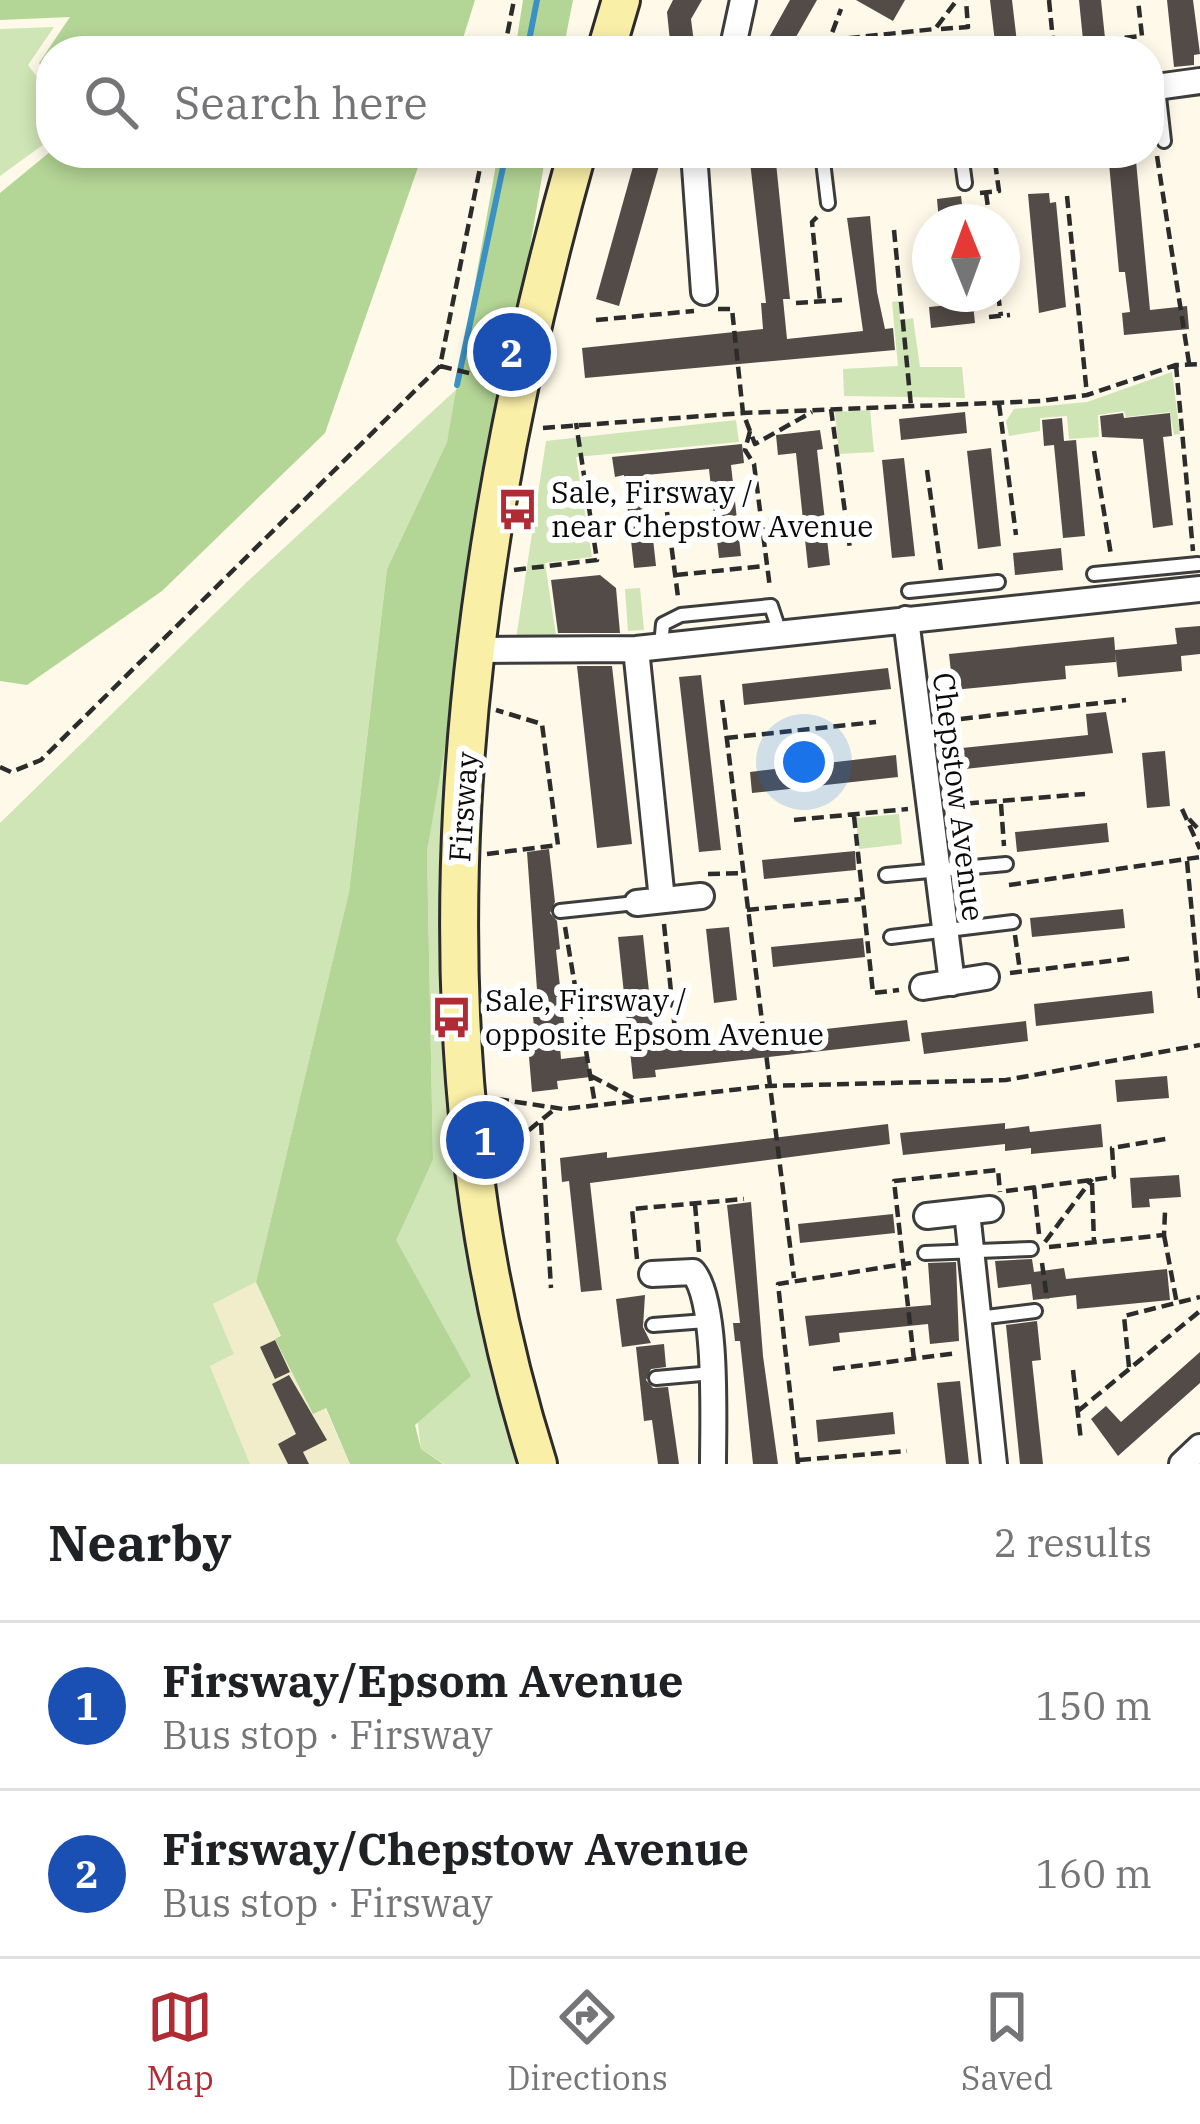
<!DOCTYPE html>
<html lang="en">
<head>
<meta charset="utf-8">
<style>
	body { margin:0; font-family:"IBM Plex Serif",serif; background:#f6f6f6; color:#202124 }
	.compass { position:absolute; left:912px; top:204px; width:108px; height:108px; border-radius:50%; background:#fff; box-shadow:0 6px 18px #0003; rotate:359deg }
	.you { position:absolute; left:804px; top:762px; width:42px; height:42px; margin:-30px; border:9px solid #fff; border-radius:50%; background:#1a73e8; box-shadow:0 0 0 18px #1a73e833 }
	.badge { display:grid; place-items:center; width:78px; height:78px; border-radius:50%; background:#b12b34; color:#fff; font-size:39px; font-weight:700 }
	.pin { position:absolute; translate:-50% -50%; border:6px solid #fff; box-shadow:0 3px 12px #0006 }
	.list { margin:0; padding:0; list-style:none }
	h2 { display:flex; justify-content:space-between; align-items:center; height:156px; margin:0; padding:0 48px; font-size:51px }
	h2 small { font-size:39px; font-weight:400; color:#757577 }
	.list li { display:grid; grid-template-columns:78px 1fr auto; gap:36px; align-items:center; box-sizing:border-box; height:168px; padding:0 48px; border-top:3px solid #e0e0e0 }
	.list b { display:block; font-size:45px; white-space:nowrap }
	.list p { margin:0; font-size:39px; white-space:nowrap; color:#757577 }
	.list em { font-size:39px; font-style:normal; color:#757577 }
	.icon { flex:none; width:66px; height:66px; fill:none; stroke:currentColor; stroke-width:2; stroke-linecap:round; stroke-linejoin:round }
	.map { position:relative; flex:none; width:1200px; height:1464px; overflow:hidden }
	.search { position:absolute; background:#fff; box-shadow:0 6px 18px #0003; left:36px; right:36px; top:36px; height:132px; display:flex; align-items:center; gap:30px; box-sizing:border-box; padding:0 42px; border-radius:48px; color:#757577; font-size:45px }
	.sheet { height:492px; background:#fff }
	nav { display:flex; justify-content:space-around; align-items:center; box-sizing:border-box; height:168px; border-top:3px solid #e0e0e0; background:#fff; font-size:33px; color:#757577 }
	nav a { display:grid; justify-items:center; gap:6px }
	nav .on { color:#b12b34 }
	.map>svg:first-child { display:block }
	.farmland { fill:#f1edcb }
	.green { fill:#cfe5b5 }
	.forest { fill:#b3d595 }
	.lines { fill:none; stroke-linecap:round; stroke-linejoin:round }
	.stream { stroke:#3c91c4; stroke-width:6 }
	.building { fill:#524b47 }
	.lane-casing { stroke:#3d3d3d; stroke-width:18 }
	.street-casing { stroke:#3d3d3d; stroke-width:30 }
	.secondary-casing { stroke:#2c2c2c; stroke-width:42 }
	.path { stroke:#2c2c2c; stroke-width:4.5; stroke-dasharray:12 6; stroke-linecap:butt }
	.lane { stroke:#fff; stroke-width:12 }
	.street { stroke:#fff; stroke-width:24 }
	.secondary { stroke:#faefa7; stroke-width:36 }
	.labels { text-anchor:middle; stroke-width:12; stroke-linejoin:round; paint-order:stroke }
	.poi-label { font-size:30px; fill:#0a0a0a; stroke:#fff; text-anchor:start }
	.street-label { font-size:30px; fill:#0a0a0a; stroke:#fff }
</style>
</head>
<body>
<div class="map">
<svg width="1200" height="1464" viewBox="0 0 1200 1464">
	<rect width="100%" height="100%" fill="#fef9e8"/>
	<path class="farmland" d="M256 1282 281 1337 276 1339 314 1413 325 1408 350 1464H250L210 1366 234 1354 213 1304Z"/>
	<path class="green" d="M54 27 28 65 51 95V139L0 176V29Z
		M899 301 900 320 913 318 920 367H962L965 398 844 396 843 369 898 366 892 302Z
		M1172 372 1180 434 1174 435 1170 412 1126 417 1124 411 1098 415 1099 437 1069 439 1067 416 1040 418V431L1009 436 1006 421 1014 409 1087 402Z
		M459 387 447 442 387 569 349 892 256 1282 213 1304 234 1354 210 1366 250 1464H0V823L248 581Z
		M870 410 874 452 839 454 835 412Z
		M736 420 739 442 576 457 592 557 545 563 558 648 516 639 546 441Z
		M640 588 644 630 628 631 625 589Z
		M458 660 447 1018 440 1019 448 1107H455C465 1229 488 1345 519 1464H444L421 1449 395 1240 433 1160 427 852Z
		M899 814 902 844 859 849 856 818Z"/>
	<path class="forest" d="M0 0H475L459 51H51V79L39 63 70 17 0 20Z
		M523 0H573L563 51H515Z
		M51 151 423 153 325 433 162 591 27 685 0 681V193Z
		M498 153H546L427 852 433 1160 396 1240 471 1376 415 1425 421 1449 443 1464H350L326 1408 313 1414 275 1339 281 1336 256 1282 349 892 387 569 447 442Z"/>
	<g class="lines">
		<path class="stream" d="M527 51 537 0
			M457 385 506 153"/>
	</g>
	<path class="building" d="M673 0H702L691 19 695 51H671L667 12Z
		M790 0H817L788 51H781L766 43Z
		M856 0H905L893 21Z
		M990 0H1012L1018 51H996Z
		M1079 0H1101L1105 38 1083 40Z
		M1167 0H1193L1200 54 1194 55V65L1174 67Z
		M749 153H775L790 299H783L787 339 863 331 847 218 870 216 877 292 885 329 893 328 895 350 585 378 582 348 763 329 761 303H766Z
		M636 156 660 162 619 306 596 299Z
		M1136 161 1150 310 1187 306 1189 329 1124 335 1122 313 1130 312 1125 272H1119L1109 163Z
		M1049 193 1050 203 1056 202 1066 307 1039 313 1028 194Z
		M961 196 964 222H939L937 199Z
		M947 294H972L975 323 931 328 929 307 949 305Z
		M965 412 967 433 901 440 899 419Z
		M1123 413 1124 418 1170 413 1172 436 1163 437 1173 525 1153 528 1143 439 1102 437 1100 416Z
		M1062 418 1064 441 1076 440 1085 536 1063 538 1054 445 1044 446 1042 420Z
		M820 430 823 449 817 450 830 565 808 568 796 453 778 455 776 435Z
		M742 444 744 463 731 465 741 556 719 558 709 469 646 475 656 566 634 568 624 475 615 477 612 457Z
		M991 448 1001 546 978 549 967 451Z
		M904 458 915 556 892 558 882 460Z
		M1061 548 1063 570 1015 575 1013 553Z
		M600 575 616 588 620 633H558L551 580Z
		M1200 626V654L1181 656 1182 671 1118 677 1115 650 1177 644 1175 628Z
		M1114 637 1116 662 1065 666 1066 679 953 690 949 654Z
		M577 666H612L632 844 597 848Z
		M888 668 891 689 744 705 742 684Z
		M701 675 721 850 699 852 679 677Z
		M1106 712 1113 753 965 769 962 748 1088 735 1086 714Z
		M1165 751 1170 806 1147 808 1142 753Z
		M896 755 898 777 752 793 750 772Z
		M1107 823 1109 842 1017 852 1015 832Z
		M549 849 555 902 550 913 557 921 560 949 556 950 564 1023 558 1024 561 1059 587 1056 590 1077 557 1081 558 1089 532 1092 528 1045 536 1044 533 1017H539L527 852Z
		M855 851 856 870 764 879 762 860Z
		M1123 909 1125 928 1032 937 1030 918Z
		M729 927 737 1000 714 1003 706 929Z
		M643 935 655 1048 907 1020 910 1041 655 1070 656 1077 633 1079 618 937Z
		M863 938 865 957 773 967 771 947Z
		M1152 991 1154 1013 1036 1026 1034 1004Z
		M1026 1021 1028 1041 924 1054 921 1033Z
		M1167 1076 1169 1098 1117 1102 1115 1080Z
		M1005 1123V1129L1029 1126 1030 1132 1101 1124 1103 1147 1031 1154V1148L1005 1151V1144L903 1155 900 1133Z
		M888 1124 890 1144 590 1183 602 1290 581 1292 569 1181 562 1182 560 1158 607 1152V1158Z
		M1179 1175 1181 1197 1149 1199 1150 1207 1132 1208 1130 1178Z
		M751 1202 763 1356 778 1464H753L740 1341H735L733 1323H740L727 1205Z
		M893 1214 895 1233 800 1243 798 1224Z
		M1032 1259 1034 1272 1064 1268 1066 1279 1167 1269 1170 1300 1077 1309 1076 1295 1033 1300 1031 1284 998 1288 995 1261Z
		M956 1262 959 1341 930 1344 928 1324 839 1333 840 1342 809 1346 805 1316 931 1305 928 1263Z
		M645 1295 643 1327 651 1343 622 1347 616 1299Z
		M1037 1321 1041 1360 1032 1361 1043 1464H1020L1006 1325Z
		M275 1340 290 1372 275 1379 260 1347Z
		M664 1344 666 1367 651 1369 646 1380 653 1388 668 1387 679 1464H658L652 1420 644 1421 636 1347Z
		M1200 1352V1383L1118 1456 1091 1419 1106 1406 1121 1422Z
		M289 1375 327 1440 303 1452 309 1464H288L278 1444 296 1434 272 1384Z
		M960 1381 969 1464H946L937 1383Z
		M893 1412 895 1434 818 1442 816 1420Z"/>
	<g class="lines">
		<defs>
			<path id="lane" d="M1158 88 1164 141
				M822 153 828 203
				M961 153 965 183
				M1094 574 1198 564
				M909 591 998 582
				M661 645 663 624 681 615 771 606 780 633
				M886 875 1006 864
				M560 911 636 903
				M891 937 1013 922
				M925 1253 1031 1249
				M978 1318 1035 1311
				M653 1325 706 1321
				M656 1378 713 1373"/>
			<path id="street" d="M732 51 743 0
				M1149 88 1200 81
				M694 153 704 292
				M906 619 952 983
				M636 649 662 900
				M478 650 636 649 1200 589
				M637 903 701 896
				M923 987 986 977
				M967 1212 994 1464
				M927 1216 990 1209
				M652 1274 693 1272C718 1302 713 1422 713 1464
				M1182 1464 1200 1447"/>
			<path id="secondary" d="M606 51 621 0
				M538 1464C403 1038 458 576 577 153"/>
		</defs>
		<use href="#lane" class="lane-casing"/>
		<use href="#street" class="street-casing"/>
		<use href="#secondary" class="secondary-casing"/>
		<path class="path" d="M1049 0 1054 51
			M941 29 968 27 966 0
			M830 40 935 29 957 0
			M1053 45 1142 36 1138 0
			M826 49 841 9
			M504 51 514 0
			M1157 156 1189 363
			M980 193 999 191 994 155 1005 153
			M986 193 990 222
			M1067 196 1087 395
			M817 217 812 222 820 301
			M894 230 911 406
			M998 294 1001 316
			M796 303 842 300
			M718 309H732L743 413 755 444 812 412
			M989 317 1010 315
			M596 320 694 311
			M1176 365 1193 551
			M440 366 493 379
			M999 404 1016 535
			M831 409 850 549
			M543 428 743 413 1041 401 1087 395 1176 365 1200 364
			M750 431 745 450 754 464 770 588
			M1094 451 1111 555
			M927 470 941 570
			M667 512 678 597
			M514 570 597 560 576 423
			M676 575 765 566
			M722 700 794 1278
			M943 721 1126 700
			M726 738 876 722
			M0 767 11 772 41 760 440 366 483 153
			M1001 804 1004 846
			M949 805 1085 794
			M1182 809 1200 849
			M854 816 873 993 899 990
			M1189 819 1200 831
			M794 820 908 809
			M487 854 558 845 542 724 496 710
			M1187 861 1200 998
			M708 874 743 873
			M1009 885 1200 857
			M747 910 861 899
			M664 924 676 1040
			M565 927 595 1104
			M1015 935 1020 971
			M1010 973 1134 958
			M591 1076 633 1098
			M497 1099 563 1109 768 1086 1006 1080 1200 1045
			M541 1123 551 1288
			M501 1153 556 1108
			M1092 1183 1094 1243
			M1034 1187 1039 1234
			M1006 1191 1114 1177 1112 1148 1171 1138
			M695 1204 699 1252
			M1164 1235 1177 1304
			M1045 1242 1092 1179
			M1049 1247 1164 1235 1165 1212
			M637 1259 632 1209 744 1199
			M1042 1263 1047 1299
			M914 1360 894 1181 998 1170 1000 1192
			M1129 1367 1124 1316 1200 1297
			M833 1369 958 1353
			M1073 1370 1081 1441
			M1078 1411 1200 1311
			M799 1460 907 1451
			M798 1464 778 1284 911 1263"/>
		<use href="#lane" class="lane"/>
		<use href="#street" class="street"/>
		<use href="#secondary" class="secondary"/>
	</g>
	<defs>
		<symbol id="bus-bare" viewBox="-9 -9 18 18"><path d="M-5-6H5V4H4V6H2V4H-2V6H-4V4H-5ZM-3.5-4V0h7V-4ZM-3.5 1.2v1.5H-2V1.2ZM2 1.2v1.5H3.5V1.2Z" fill="#b12b34" stroke="#fff" stroke-width="2.5" paint-order="stroke"/></symbol>
	</defs>
	<g fill-rule="evenodd">
		<use href="#bus-bare" x="488" y="480" width="59" height="59"/>
		<use href="#bus-bare" x="422" y="988" width="59" height="59"/>
	</g>
	<g class="labels">
		<g class="poi-label">
			<text x="551" y="503">Sale, Firsway /<tspan x="551" dy="34">near Chepstow Avenue</tspan></text>
			<text x="485" y="1011">Sale, Firsway /<tspan x="485" dy="34">opposite Epsom Avenue</tspan></text>
		</g>
		<g class="street-label">
			<text transform="translate(958 797) rotate(83)" y="10">Chepstow Avenue</text>
			<text transform="translate(464 807) rotate(-86)" y="10">Firsway</text>
		</g>
	</g>
</svg>
<svg class="compass" viewBox="-18 -18 36 36"><path d="M0-13l5 13h-10z" fill="#e53935"/><path d="M0 13l5-13h-10z" fill="#757577"/></svg>
<div class="you"></div>
<div class="pin badge" style="left:485px;top:1140px;background:#1a4fb4">1</div>
<div class="pin badge" style="left:512px;top:352px;background:#1a4fb4">2</div>
<div class="search"><svg class="icon" aria-label="search" viewBox="0 0 24 24"><circle cx="10" cy="10" r="6"/><path d="M15 15l6 6"/></svg>Search here</div>
</div>
<section class="sheet">
<h2>Nearby<small>2 results</small></h2>
<ul class="list">
<li><span class="badge" style="background:#1a4fb4">1</span><div><b>Firsway/Epsom Avenue</b><p>Bus stop · Firsway</p></div><em>150 m</em></li>
<li><span class="badge" style="background:#1a4fb4">2</span><div><b>Firsway/Chepstow Avenue</b><p>Bus stop · Firsway</p></div><em>160 m</em></li>
</ul>
</section>
<nav>
<a class="on"><svg class="icon" aria-label="map" viewBox="0 0 24 24"><path d="M3 6l6-2 6 2 6-2v14l-6 2-6-2-6 2zM9 4v14M15 6v14"/></svg>Map</a>
<a><svg class="icon" aria-label="directions" viewBox="0 0 24 24"><path d="M12 3l9 9-9 9-9-9zM9 14v-3h6M13 9l2 2-2 2"/></svg>Directions</a>
<a><svg class="icon" aria-label="saved" viewBox="0 0 24 24"><path d="M7 4h10v16l-5-4-5 4z"/></svg>Saved</a>
</nav>
</body>
</html>
